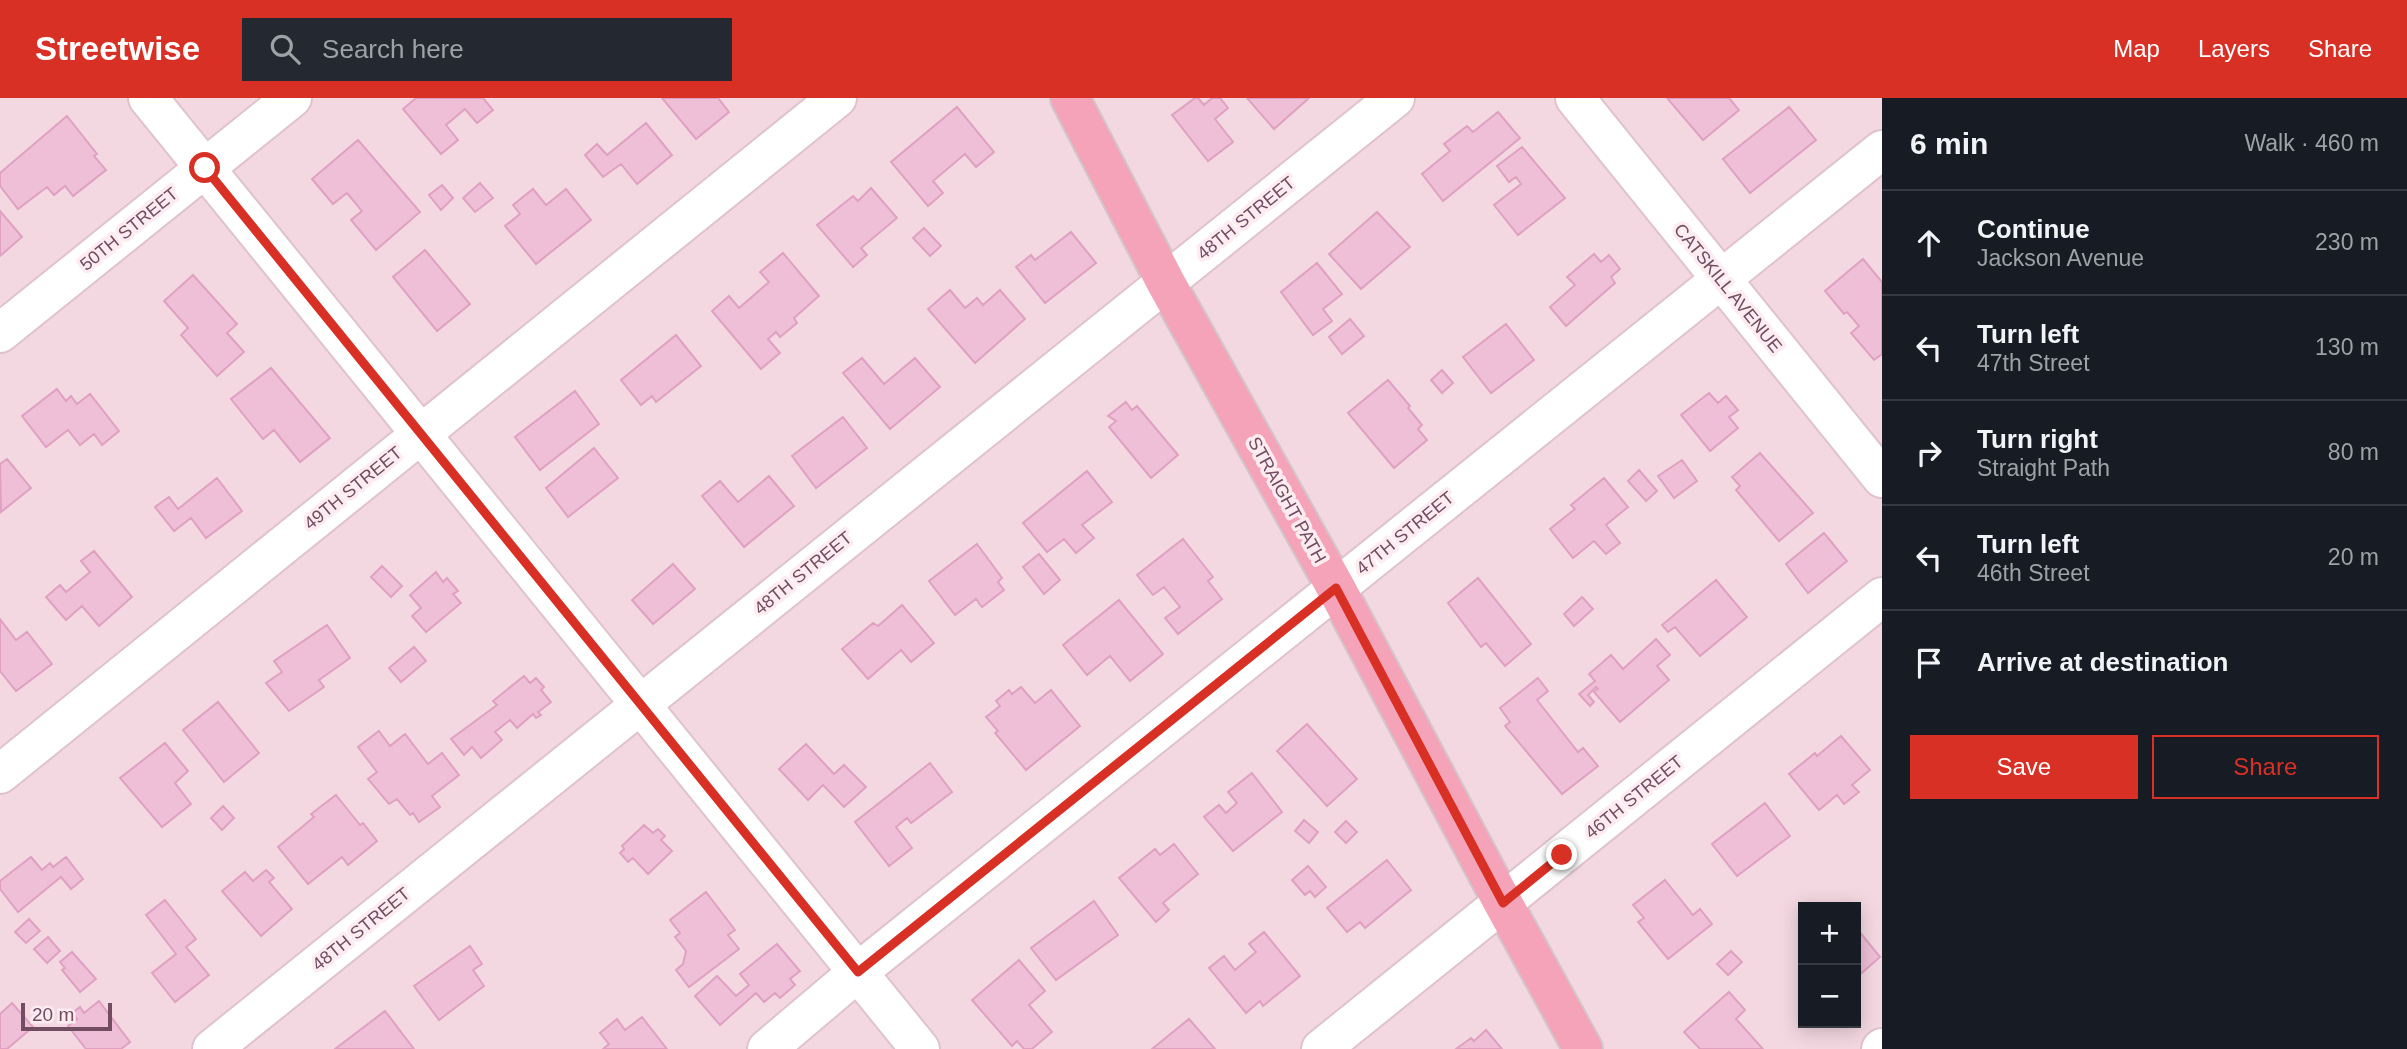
<!DOCTYPE html>
<html lang="en">
<head>
<meta charset="utf-8">
<style>
	body { margin:0; font-family:Helvetica,sans-serif; background:#242831; color:#f1f3f6 }
	.controls { position:absolute; right:21px; bottom:21px; display:grid; overflow:hidden; border-radius:0px; box-shadow:0 4px 18px #0003 }
	.controls button { width:63px; height:63px; display:grid; place-items:center; padding:0; border:0; border-bottom:2px solid #363941; background:#171b24; color:#f1f3f6; font:35px sans-serif }
	.scale { position:absolute; left:21px; bottom:18px; width:91px; box-sizing:border-box; padding-left:7px; border:4px solid #724c60; border-top:0; font-size:19px; line-height:24px; white-space:nowrap; color:#724c60; -webkit-text-stroke:5px #feecf1; paint-order:stroke }
	.stop { position:absolute; width:21px; height:21px; margin:-16px; border:5px solid #d93025; border-radius:50%; background:#fff }
	.stop.end { background:#d93025; border-color:#fff; box-shadow:0 2px 7px #0008 }
	.list { margin:0; padding:0; list-style:none }
	h2 { display:flex; justify-content:space-between; align-items:center; height:91px; margin:0; padding:0 28px; font-size:30px }
	h2 small { font-size:23px; font-weight:400; color:#9ea1a6 }
	.list li { display:grid; grid-template-columns:46px 1fr auto; gap:21px; align-items:center; box-sizing:border-box; height:105px; padding:0 28px; border-top:2px solid #363941 }
	.list b { display:block; font-size:26px; white-space:nowrap }
	.list p { margin:0; font-size:23px; white-space:nowrap; color:#9ea1a6 }
	.list em { font-size:23px; font-style:normal; color:#9ea1a6 }
	.actions { display:flex; gap:14px; padding:21px 28px }
	.actions a { flex:1; padding:16px 0; border:2px solid #d93025; border-radius:0px; text-align:center; font-size:24px; color:#d93025 }
	.actions .main { background:#d93025; color:#fff }
	.icon { flex:none; width:38px; height:38px; fill:none; stroke:currentColor; stroke-width:2; stroke-linecap:round; stroke-linejoin:round }
	.map { position:relative; flex:none; width:1882px; height:951px; overflow:hidden }
	header { display:flex; align-items:center; gap:42px; box-sizing:border-box; height:98px; padding:0 35px; background:#d93025; color:#fff }
	header strong { font-size:33px }
	nav { display:flex; gap:38px; margin-inline-start:auto; font-size:24px }
	.search { width:490px; height:63px; background:#242831; display:flex; align-items:center; gap:18px; box-sizing:border-box; padding:0 24px; border-radius:0px; color:#9ea1a6; font-size:26px }
	main { display:flex }
	aside { flex:1; background:#171b24 }
	.map>svg:first-child { display:block }
	.residential { fill:#f4d8e1; fill-rule:evenodd }
	.building { fill:#eebfd6; stroke:#e0a1c1; stroke-width:2 }
	.lines { fill:none; stroke-linecap:round; stroke-linejoin:round }
	.minor-casing { stroke:#dfc2ce; stroke-width:42 }
	.major-casing { stroke:#d2c6cc; stroke-width:42 }
	.minor { stroke:#fff; stroke-width:38 }
	.major { stroke:#f5a3b8; stroke-width:38 }
	.route { stroke:#d93025; stroke-width:9 }
	.labels { text-anchor:middle; stroke-width:7; stroke-linejoin:round; paint-order:stroke }
	.street-label { font-size:18px; fill:#724c60; stroke:#feecf1 }
</style>
</head>
<body>
<header>
<strong>Streetwise</strong>
<div class="search"><svg class="icon" aria-label="search" viewBox="0 0 24 24"><circle cx="10" cy="10" r="6"/><path d="M15 15l6 6"/></svg>Search here</div>
<nav><a>Map</a><a>Layers</a><a>Share</a></nav>
</header>
<main>
<div class="map">
<svg width="1882" height="951" viewBox="0 0 1882 951">
	<rect width="100%" height="100%" fill="#fbe6eb"/>
	<path class="residential" d="M0 0H1882V951H0ZM1803 809H1856V925H1803Z"/>
	<path class="building" d="M416 0H483L493 12 477 25 465 11 446 27 458 42 441 56 403 11Z
		M662 0H718L729 14 696 41Z
		M1195 0H1198L1204 7 1212 0H1220L1228 10 1215 21 1233 44 1208 63 1172 17Z
		M1247 0H1309L1274 31Z
		M1667 0H1729L1739 12 1703 42Z
		M957 9 994 54 976 69 965 56 933 83 943 95 928 108 891 64Z
		M1789 9 1816 42 1750 95 1723 61Z
		M1498 14 1520 40 1443 103 1422 76 1450 53 1444 46 1467 28 1473 34Z
		M67 18 97 56 94 58 106 72 73 98 65 88 54 97 47 89 18 111 0 88V75Z
		M646 25 672 57 637 86 621 66 603 79 585 57 597 46 607 57Z
		M358 42 420 114 376 152 351 122 362 113 347 95 333 106 312 81Z
		M1522 49 1565 100 1518 137 1494 107 1521 86 1516 79 1509 84 1497 68Z
		M480 85 493 100 475 114 463 100Z
		M442 87 453 100 441 112 429 97Z
		M871 90 897 120 861 150 867 157 853 169 817 127 853 98 858 103Z
		M533 91 546 107 566 91 591 122 536 166 505 128 520 116 513 107Z
		M0 113 22 139 0 158Z
		M1377 114 1410 149 1361 191 1329 156Z
		M924 130 941 148 930 158 913 140Z
		M1071 134 1096 165 1045 205 1016 169 1031 157 1035 162Z
		M425 152 470 206 437 233 393 179Z
		M783 155 819 198 794 220 797 225 780 239 776 234 768 241 780 255 761 271 712 213 729 198 739 210 769 184 760 174Z
		M1594 156 1601 164 1609 157 1620 171 1611 179 1615 185 1566 228 1550 209 1575 187 1567 179Z
		M1863 161 1882 184V256L1874 262 1851 235 1859 228 1847 214 1844 216 1825 193Z
		M1317 165 1342 196 1323 211 1332 223 1313 237 1281 194Z
		M193 177 237 226 227 235 244 254 217 278 181 237 188 230 164 203Z
		M950 192 965 210 977 200 983 207 1000 192 1025 221 975 265 928 211Z
		M1350 221 1364 238 1342 256 1329 239Z
		M1506 226 1534 262 1491 295 1463 259Z
		M676 237 701 268 656 304 652 298 641 307 621 282Z
		M862 260 884 286 915 260 940 289 890 331 843 275Z
		M271 270 330 340 300 364 274 332 263 341 231 301Z
		M1442 272 1453 285 1442 295 1431 282Z
		M1388 282 1410 308 1408 310 1422 327 1418 331 1427 342 1394 370 1348 315Z
		M57 291 66 303 71 298 77 306 90 296 119 333 102 347 94 336 80 347 68 332 46 349 22 318Z
		M575 293 599 326 540 372 515 339Z
		M1709 295 1718 305 1726 298 1738 312 1729 319 1738 330 1710 353 1681 317Z
		M1126 304 1132 312 1137 308 1178 357 1151 380 1109 329 1116 323 1108 318Z
		M843 319 867 350 816 390 792 358Z
		M594 350 618 380 568 419 546 390Z
		M1760 355 1813 415 1779 443 1736 392 1740 388 1732 379Z
		M7 361 31 390 1 414 0 366Z
		M1682 362 1697 383 1674 400 1658 378Z
		M1639 372 1657 393 1646 403 1628 383Z
		M1087 373 1112 404 1082 427 1094 440 1076 455 1064 441 1047 454 1023 425Z
		M769 378 794 408 744 449 702 398 720 383 738 404Z
		M217 380 242 413 206 440 191 420 174 433 155 409 169 399 178 411Z
		M1604 380 1628 409 1606 427 1620 445 1606 456 1594 443 1573 460 1550 431 1575 411 1571 407Z
		M1824 435 1847 463 1808 495 1786 466Z
		M1183 441 1213 479 1208 483 1222 501 1178 536 1165 520 1180 509 1164 489 1153 497 1137 477Z
		M977 446 1002 480 998 484 1004 492 982 509 976 501 955 517 929 483Z
		M94 453 132 499 99 528 82 508 66 522 46 499 60 487 66 494 90 474 81 463Z
		M1039 456 1060 482 1044 496 1023 469Z
		M673 466 695 491 653 526 632 502Z
		M382 468 402 488 391 499 371 479Z
		M436 474 443 484 447 480 458 493 453 496 461 505 426 534 412 518 421 510 410 497Z
		M1478 480 1531 546 1505 568 1486 545 1481 549 1448 505Z
		M1716 482 1747 519 1700 558 1675 529 1668 534 1662 527Z
		M1582 499 1593 511 1574 528 1564 516Z
		M1119 502 1163 556 1130 583 1110 558 1087 577 1063 547Z
		M902 507 934 545 911 564 901 552 868 581 842 551 873 525 878 528Z
		M0 521 16 542 27 534 52 566 16 593 0 573Z
		M327 527 350 560 319 582 324 589 289 613 266 585 282 574 274 563Z
		M1656 541 1670 557 1657 568 1669 582 1620 624 1594 594 1598 591 1596 589 1588 597 1594 604 1590 608 1579 596 1595 583 1589 576 1611 557 1623 571Z
		M414 549 426 563 401 584 389 570Z
		M524 578 530 585 536 580 544 589 541 592 551 604 538 614 541 617 536 620 533 616 517 630 510 622 495 634 502 642 481 660 472 649 464 657 451 641 497 607 493 603Z
		M1538 580 1548 593 1537 602 1578 654 1583 650 1598 668 1562 696 1505 628 1510 624 1500 610Z
		M1021 589 1035 605 1051 592 1080 628 1026 672 995 635 998 633 986 619 1000 608 996 603 1009 592 1012 596Z
		M218 604 259 655 224 684 183 632Z
		M1307 626 1357 681 1327 708 1277 653Z
		M379 633 390 648 405 636 428 666 442 655 459 677 432 698 440 709 419 724 413 715 410 717 397 701 389 706 368 681 377 674 358 649Z
		M1841 638 1870 672 1852 687 1859 694 1844 706 1837 697 1819 712 1789 676 1815 655 1817 658Z
		M165 645 188 673 175 685 191 706 162 729 120 680Z
		M806 646 834 676 844 667 866 689 844 709 823 687 808 702 779 671Z
		M930 665 952 694 911 725 907 720 896 729 912 750 889 768 855 724Z
		M1252 675 1282 714 1233 753 1204 719 1219 707 1226 715 1237 705 1228 694Z
		M336 697 360 727 363 725 377 743 348 767 342 759 308 786 278 749 314 719 311 716Z
		M1765 705 1790 738 1737 778 1712 746Z
		M223 708 234 720 222 732 211 720Z
		M1304 722 1318 734 1309 745 1295 733Z
		M1346 723 1357 734 1346 745 1335 734Z
		M644 727 653 735 658 731 665 738 661 742 672 753 648 776 633 760 628 764 620 755 624 751 622 748Z
		M1174 746 1198 776 1163 805 1169 812 1156 824 1119 780 1155 751 1160 757Z
		M31 759 42 772 50 765 53 769 66 759 83 781 71 791 61 779 18 814 0 791V783Z
		M1387 762 1411 792 1365 830 1360 824 1347 834 1327 810Z
		M1308 768 1326 789 1315 799 1310 793 1305 797 1292 782Z
		M266 772 274 780 269 784 292 811 261 838 222 793 245 774 253 783Z
		M1665 782 1693 817 1700 811 1712 826 1668 861 1638 824 1644 820 1633 807Z
		M706 794 735 832 728 837 739 851 689 889 676 872 683 866 686 853 675 839 680 835 670 822Z
		M165 802 196 841 186 849 209 877 175 904 152 875 176 856 146 817Z
		M1094 803 1118 837 1056 882 1031 850Z
		M29 821 40 833 26 845 15 834Z
		M1858 832 1880 859 1856 880V834Z
		M1264 834 1300 878 1263 908 1260 903 1246 915 1209 870 1224 858 1235 872 1256 854 1249 846Z
		M48 839 60 853 47 865 34 851Z
		M777 846 800 873 790 881 795 887 780 900 775 895 764 904 756 895 720 927 695 898 717 878 736 898 749 887 740 876Z
		M470 848 482 866 473 872 484 888 439 922 414 888Z
		M1731 853 1742 864 1728 877 1717 866Z
		M72 854 96 881 80 894 62 872 65 870 60 864Z
		M1019 862 1045 893 1029 907 1052 934 1032 951H1024L1017 943 1012 948 972 902Z
		M1729 894 1745 912 1736 921 1763 951H1700L1684 934Z
		M99 903 130 944 121 951H86L68 928 77 921 72 915 80 909 84 915Z
		M12 905 33 929 7 951H0V916Z
		M385 913 414 951H335Z
		M642 919 667 951H603L609 946 600 935 617 921 625 932Z
		M1189 921 1215 951H1152Z
		M1486 932 1502 951H1456L1471 940 1474 943Z"/>
	<g class="lines">
		<defs>
			<path id="minor" d="M148 0 920 951
				M1575 0 1882 380
				M0 235 292 0
				M0 676 837 0
				M212 951 1395 0
				M767 951 858 874 1882 52
				M1321 951 1882 499
				M1881 951 1882 950"/>
			<path id="major" d="M1070 0 1166 185 1336 490 1503 805 1583 951"/>
		</defs>
		<use href="#minor" class="minor-casing"/>
		<use href="#major" class="major-casing"/>
		<use href="#minor" class="minor"/>
		<use href="#major" class="major"/>
	</g>
	<g class="lines">
		<path class="route" d="M205 70 858 874 1336 490 1503 805 1562 757"/>
	</g>
	<g class="labels">
		<g class="street-label">
			<text transform="translate(1246 120) rotate(-39)" y="6">48TH STREET</text>
			<text transform="translate(129 131) rotate(-39)" y="6">50TH STREET</text>
			<text transform="translate(1728 190) rotate(51)" y="6">CATSKILL AVENUE</text>
			<text transform="translate(353 390) rotate(-39)" y="6">49TH STREET</text>
			<text transform="translate(1287 402) rotate(61)" y="6">STRAIGHT PATH</text>
			<text transform="translate(1405 435) rotate(-39)" y="6">47TH STREET</text>
			<text transform="translate(803 475) rotate(-39)" y="6">48TH STREET</text>
			<text transform="translate(1634 699) rotate(-39)" y="6">46TH STREET</text>
			<text transform="translate(361 831) rotate(-39)" y="6">48TH STREET</text>
		</g>
	</g>
</svg>
<div class="controls">
<button>+</button>
<button>−</button>
</div>
<div class="scale">20 m</div>
<div class="stop" style="left:205px;top:70px"></div>
<div class="stop end" style="left:1562px;top:757px"></div>
</div>
<aside>
<h2>6 min<small>Walk · 460 m</small></h2>
<ul class="list">
<li><svg class="icon" aria-label="ahead" viewBox="0 0 24 24"><path d="M12 20V5M6 11l6-6 6 6"/></svg><div><b>Continue</b><p>Jackson Avenue</p></div><em>230 m</em></li>
<li><svg class="icon" aria-label="left" viewBox="0 0 24 24"><path d="M17 20v-9H6M10 6l-5 5 5 5"/></svg><div><b>Turn left</b><p>47th Street</p></div><em>130 m</em></li>
<li><svg class="icon" aria-label="right" viewBox="0 0 24 24"><path d="M7 20v-9h11M14 6l5 5-5 5"/></svg><div><b>Turn right</b><p>Straight Path</p></div><em>80 m</em></li>
<li><svg class="icon" aria-label="left" viewBox="0 0 24 24"><path d="M17 20v-9H6M10 6l-5 5 5 5"/></svg><div><b>Turn left</b><p>46th Street</p></div><em>20 m</em></li>
<li><svg class="icon" aria-label="arrive" viewBox="0 0 24 24"><path d="M6 21V4h12l-3 4 3 4H6"/></svg><div><b>Arrive at destination</b></div></li>
</ul>
<div class="actions"><a class="main">Save</a><a>Share</a></div>
</aside>
</main>
</body>
</html>
